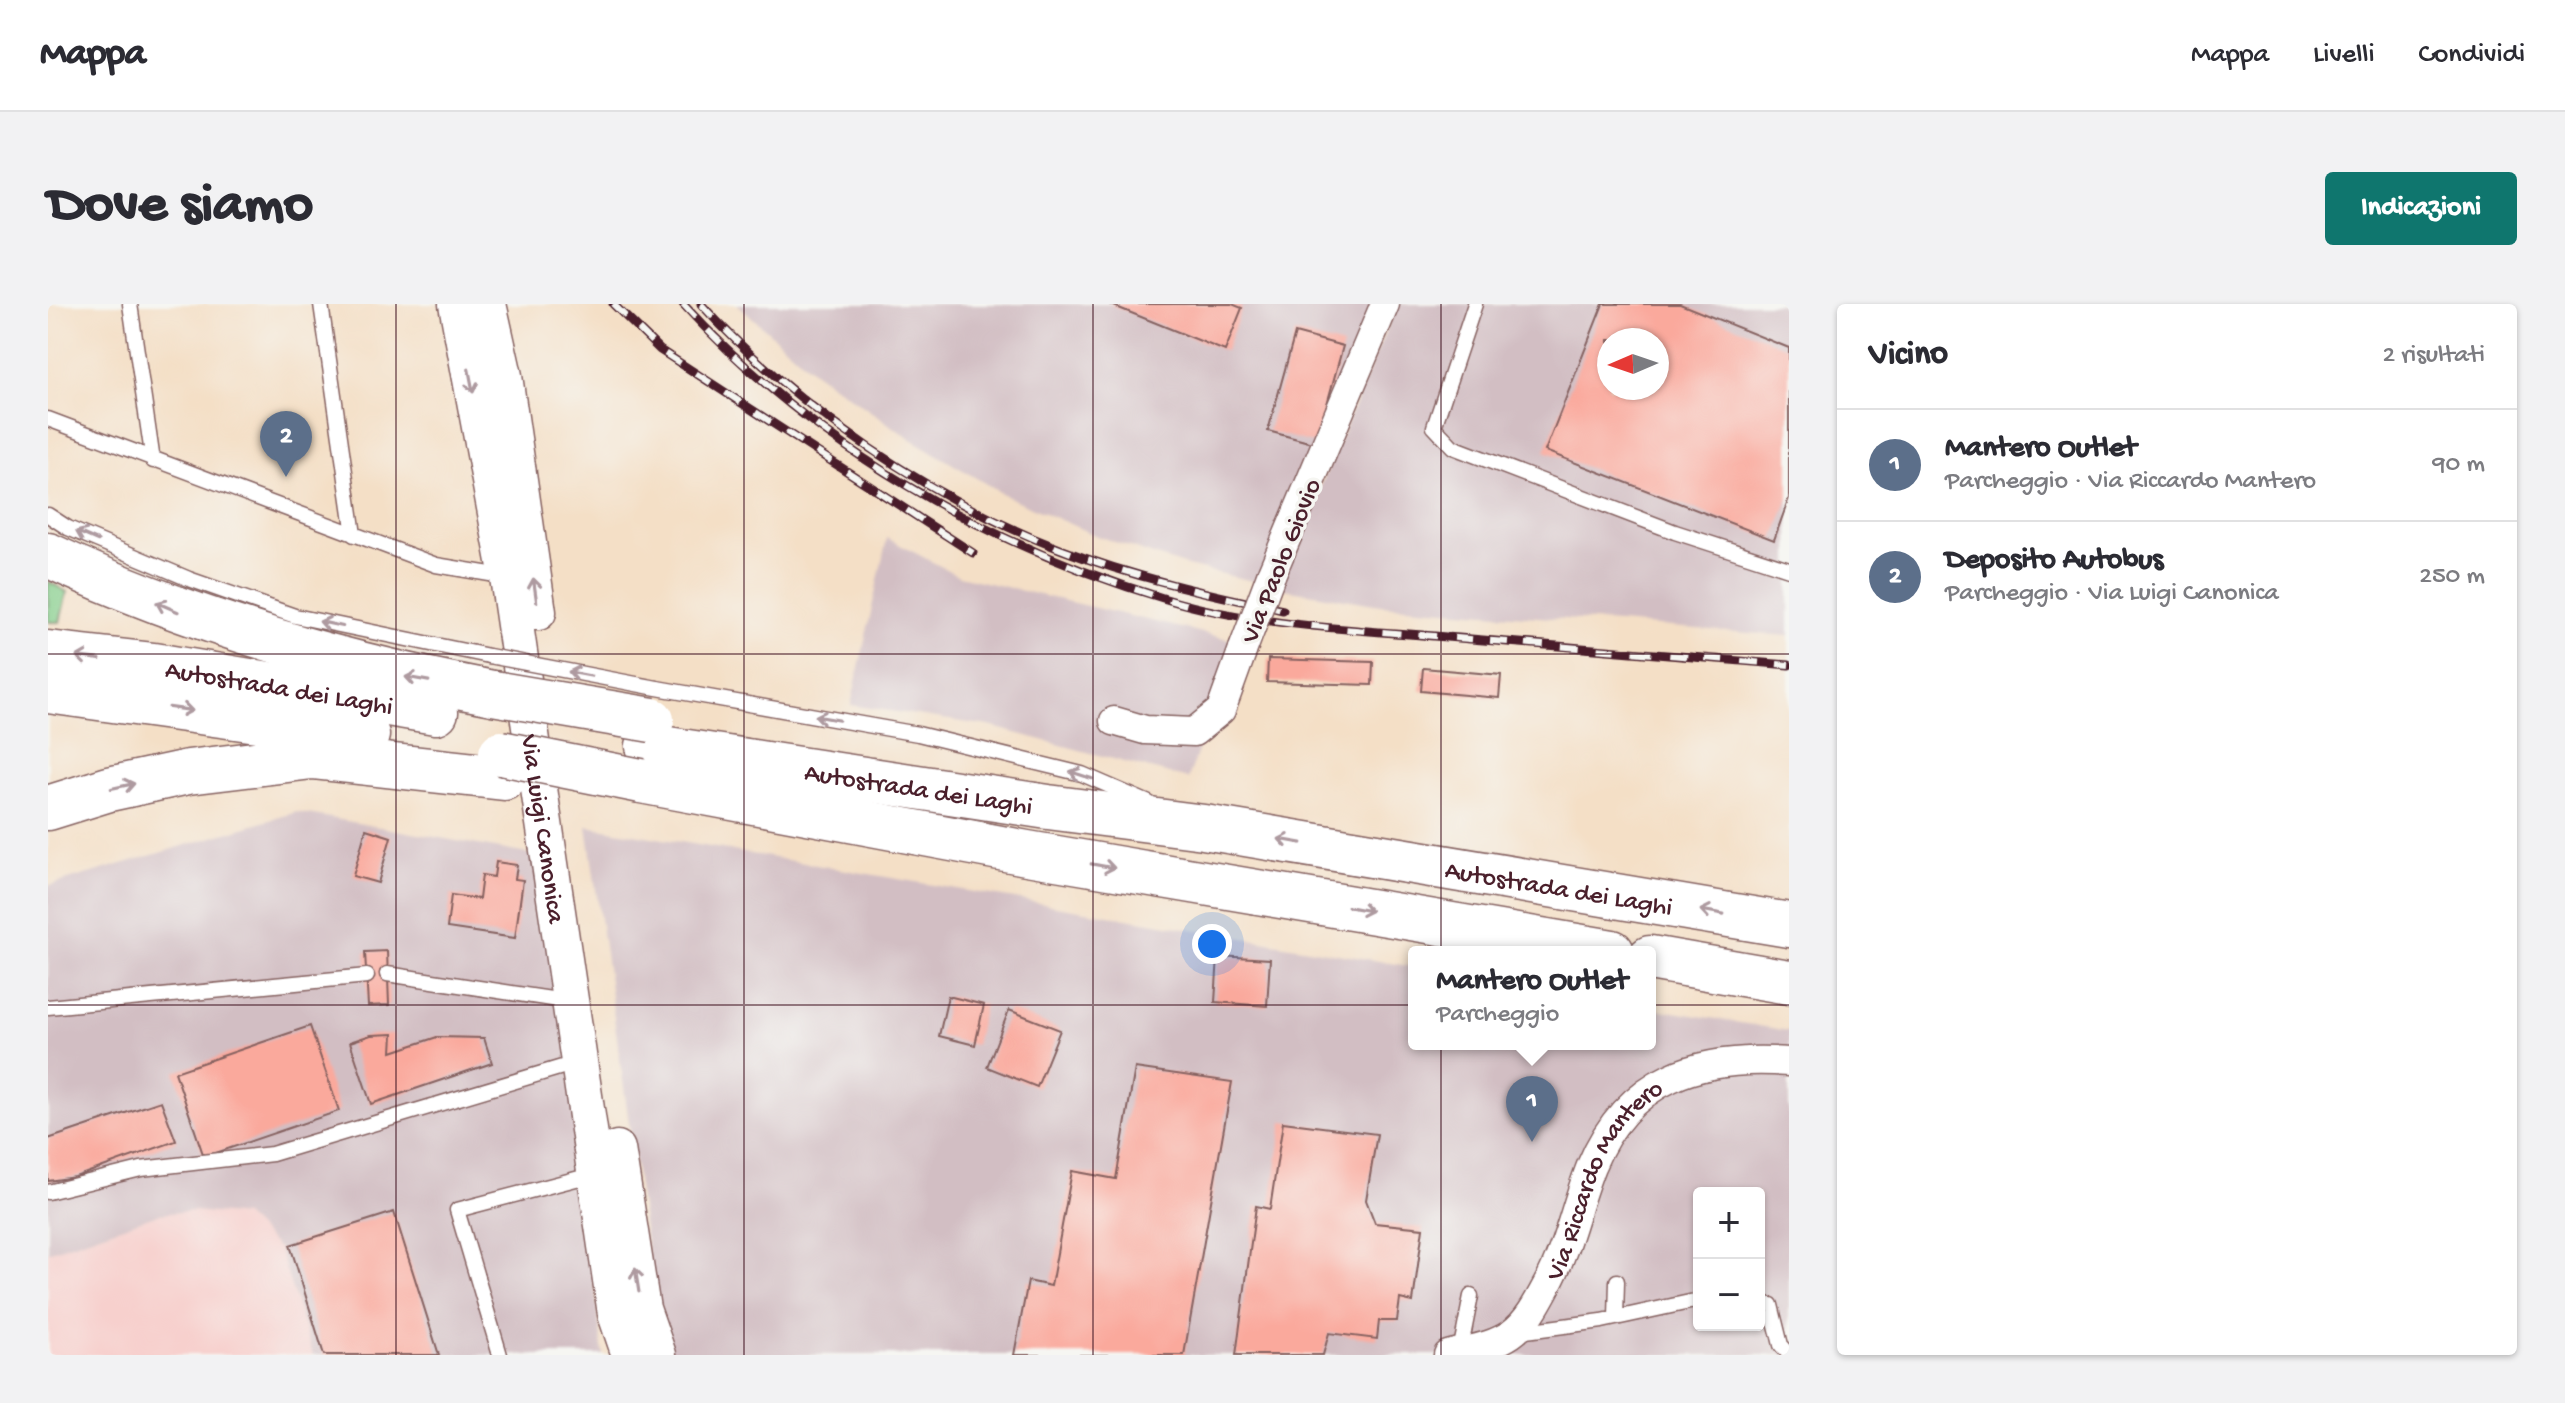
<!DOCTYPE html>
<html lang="it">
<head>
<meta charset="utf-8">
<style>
	body { margin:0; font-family:"Gochi Hand",sans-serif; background:#f2f2f3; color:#2b2b33 }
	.controls { position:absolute; right:24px; bottom:24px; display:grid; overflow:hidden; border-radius:8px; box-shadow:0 2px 6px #0004 }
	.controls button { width:72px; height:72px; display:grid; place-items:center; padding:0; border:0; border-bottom:2px solid #e1e1e2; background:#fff; color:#2b2b33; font:40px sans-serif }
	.compass { position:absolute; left:1549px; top:24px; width:72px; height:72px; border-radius:50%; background:#fff; box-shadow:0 2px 6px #0004; rotate:268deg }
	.you { position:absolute; left:1164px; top:640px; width:28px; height:28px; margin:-20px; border:6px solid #fff; border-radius:50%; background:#1a73e8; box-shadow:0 0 0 12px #1a73e833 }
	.badge { display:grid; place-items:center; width:52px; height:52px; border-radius:50%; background:#0f766e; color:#fff; font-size:26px; font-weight:700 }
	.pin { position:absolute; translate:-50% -66px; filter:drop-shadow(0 2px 4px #0008) }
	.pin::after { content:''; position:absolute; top:42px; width:28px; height:24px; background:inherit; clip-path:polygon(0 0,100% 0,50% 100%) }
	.popup { position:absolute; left:1360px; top:642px; width:248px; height:104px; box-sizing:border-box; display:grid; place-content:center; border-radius:8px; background:#fff; filter:drop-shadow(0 2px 6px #0005); font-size:26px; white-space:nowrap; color:#7c7c81 }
	.popup b { font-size:30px; color:#2b2b33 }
	.popup::after { content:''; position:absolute; left:50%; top:100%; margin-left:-16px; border:16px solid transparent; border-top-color:#fff }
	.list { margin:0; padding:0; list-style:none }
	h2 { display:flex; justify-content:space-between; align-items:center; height:104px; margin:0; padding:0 32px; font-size:34px }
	h2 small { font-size:26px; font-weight:400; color:#7c7c81 }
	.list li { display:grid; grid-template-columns:52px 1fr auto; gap:24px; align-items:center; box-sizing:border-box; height:112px; padding:0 32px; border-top:2px solid #e1e1e2 }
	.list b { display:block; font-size:30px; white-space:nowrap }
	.list p { margin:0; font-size:26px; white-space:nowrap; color:#7c7c81 }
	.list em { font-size:26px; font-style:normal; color:#7c7c81 }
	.map { position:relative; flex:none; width:1741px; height:1051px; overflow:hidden; border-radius:8px }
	header { display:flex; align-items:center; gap:48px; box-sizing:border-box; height:112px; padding:0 40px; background:#fff; border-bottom:2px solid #e1e1e2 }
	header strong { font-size:38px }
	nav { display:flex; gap:44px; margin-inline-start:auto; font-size:28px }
	.intro { display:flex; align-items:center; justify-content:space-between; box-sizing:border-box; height:192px; padding:0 48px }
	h1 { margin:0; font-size:56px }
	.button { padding:20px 36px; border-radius:8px; background:#0f766e; color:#fff; font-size:28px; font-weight:700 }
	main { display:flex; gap:48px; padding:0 48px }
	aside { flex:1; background:#fff; border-radius:8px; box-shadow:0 2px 6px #0004 }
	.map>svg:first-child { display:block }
	.built { fill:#f7d0cd }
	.industrial { fill:#d2bec3; fill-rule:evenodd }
	.green { fill:#85ce8b; stroke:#68765b; stroke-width:2 }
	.building { fill:#faa99c; fill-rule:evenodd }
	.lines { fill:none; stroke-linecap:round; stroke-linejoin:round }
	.service-casing { stroke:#866261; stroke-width:17 }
	.minor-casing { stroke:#866261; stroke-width:31 }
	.tertiary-casing { stroke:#866261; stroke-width:39 }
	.motorway-casing { stroke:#866261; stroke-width:47 }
	.service { stroke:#fff; stroke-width:14 }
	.minor { stroke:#fff; stroke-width:28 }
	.tertiary { stroke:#fff; stroke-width:36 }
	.motorway { stroke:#fff; stroke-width:44 }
	.rail-casing { stroke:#4a1f2b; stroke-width:9 }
	.rail { stroke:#f6f6f2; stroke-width:6; stroke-dasharray:18; stroke-linecap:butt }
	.service-bridge-casing { stroke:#866261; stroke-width:17; stroke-linecap:butt }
	.minor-bridge-casing { stroke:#866261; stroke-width:31; stroke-linecap:butt }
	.motorway-bridge-casing { stroke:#866261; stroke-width:47; stroke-linecap:butt }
	.service-bridge { stroke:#fff; stroke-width:14 }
	.minor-bridge { stroke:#fff; stroke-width:28 }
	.motorway-bridge { stroke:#fff; stroke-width:44 }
	.oneway { stroke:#ae9aa0 }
	.grid { fill:none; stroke:#4a1f2b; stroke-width:2; stroke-opacity:0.55 }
	.labels { text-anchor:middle; stroke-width:7; stroke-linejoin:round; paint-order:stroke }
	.street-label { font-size:26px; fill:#4a1f2b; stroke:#f6f6f2 }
</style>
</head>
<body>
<header>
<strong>Mappa</strong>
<nav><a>Mappa</a><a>Livelli</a><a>Condividi</a></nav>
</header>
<div class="intro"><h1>Dove siamo</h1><a class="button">Indicazioni</a></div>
<main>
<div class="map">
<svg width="1741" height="1051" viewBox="0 0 1741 1051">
	<rect width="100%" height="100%" fill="#f6f6f2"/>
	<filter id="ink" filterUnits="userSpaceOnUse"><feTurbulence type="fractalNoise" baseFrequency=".0125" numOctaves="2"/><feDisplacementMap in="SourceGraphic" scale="16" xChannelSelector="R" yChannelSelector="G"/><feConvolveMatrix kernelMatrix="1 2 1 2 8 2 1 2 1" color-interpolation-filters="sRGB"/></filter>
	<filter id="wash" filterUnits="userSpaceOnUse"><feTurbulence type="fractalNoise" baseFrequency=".006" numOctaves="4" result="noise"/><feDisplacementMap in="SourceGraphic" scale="32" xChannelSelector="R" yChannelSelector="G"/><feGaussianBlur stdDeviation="1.8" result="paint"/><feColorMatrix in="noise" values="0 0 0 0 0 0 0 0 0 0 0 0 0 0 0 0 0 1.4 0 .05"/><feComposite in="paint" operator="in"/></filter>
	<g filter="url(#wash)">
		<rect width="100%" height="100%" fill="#f4dfc6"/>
		<path class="built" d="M146 907 196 912 231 945 265 1051H0V948L110 910Z"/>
		<path class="industrial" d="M689 0H1332L1213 279 1135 261 1049 232 960 193 861 134 766 68Z
			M1349 0H1741V332L1332 301 1230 284ZM1561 36H1609V84H1561Z
			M839 234 911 272 1189 337 1140 475 941 422 803 401Z
			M249 508 496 553 555 1051H265L231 945 196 912 146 907 110 910 0 948V582Z
			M539 522 1366 663V740H1602V704L1741 727V1051H624L607 1003ZM1651 889H1711V1021H1651Z"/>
		<path class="green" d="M0 277 19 288 12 318H0Z"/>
		<g id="blocks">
			<path class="building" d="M1061 0H1184L1194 4 1177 47Z
				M1555 0H1632L1741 44V194L1726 236 1497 147ZM1561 36H1609V84H1561Z
				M1247 29 1295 42 1268 140 1220 127Z
				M1220 355 1325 358 1324 381 1219 378Z
				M1375 364 1453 371 1451 394 1373 387Z
				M318 525 343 533 330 579 305 572Z
				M448 558 469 561 467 575 475 576 467 634 399 624 403 591 431 595 434 571 446 573Z
				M339 647 341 701 320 702 317 648Z
				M1170 652 1222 655 1219 702 1167 698Z
				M900 692 936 701 927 741 891 732Z
				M961 706 1012 726 989 783 939 763Z
				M262 722 291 807 156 853 127 768Z
				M345 730 344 748 389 733 436 734 444 759 323 800 302 738 323 731Z
				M1087 764 1184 778 1136 1051H966L980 977 1003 982 1024 867 1068 875Z
				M113 797 128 837 27 873 0 877V835Z
				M1235 818 1329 830 1318 896 1327 919 1375 924 1365 998 1352 995 1349 1017H1331L1329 1035 1281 1029 1275 1051H1188L1208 902 1222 905Z
				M346 908 391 1051H276L242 941Z"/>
		</g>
	</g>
	<g filter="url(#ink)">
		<use href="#blocks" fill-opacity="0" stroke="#866261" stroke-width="2"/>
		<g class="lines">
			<defs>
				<path id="service" d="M82 0 105 157
					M273 0 306 231
					M1427 0 1386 123 1405 143 1627 228 1741 265
					M0 115 388 261 460 273
					M0 211 20 224 141 275 247 312 441 352
					M609 384 870 430 1034 470 1101 499
					M339 670 523 698
					M0 703 319 672
					M0 888 93 865 224 850 531 758
					M1711 999 1723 1001 1733 1041 1741 1050
					M1568 1014 1569 977
					M1470 1028 1554 1017 1651 996
					M1412 1048 1423 992
					M452 1051 409 906 547 870"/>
				<g id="minor">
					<path d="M1223 271 1337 0"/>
					<path d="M1066 417 1097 426 1146 428 1173 406 1195 345"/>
					<path id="s1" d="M1400 1051C1422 1045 1444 1043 1463 1030 1479 1019 1490 998 1499 981 1520 943 1527 902 1543 862 1580 773 1652 751 1741 758"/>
				</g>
				<g id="tertiary">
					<path id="s2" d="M409 0 460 273 568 1010 582 1051"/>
					<path d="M440 0 456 72 490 308"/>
					<path d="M569 845 594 1005 610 1051"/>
				</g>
				<g id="motorway">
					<path d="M0 251C142 318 291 360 445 389"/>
					<path id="s3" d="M0 349 106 361 388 408"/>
					<path d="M0 387 319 431"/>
					<path id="s4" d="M600 442 1000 503 1156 523 1741 621"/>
					<path d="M593 477 979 549 1564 648"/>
					<path d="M0 504 61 485 140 468 264 453 456 474"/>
					<path d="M1602 654 1741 678"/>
				</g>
			</defs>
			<use href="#service" class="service-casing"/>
			<use href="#minor" class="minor-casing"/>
			<use href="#tertiary" class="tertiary-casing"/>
			<use href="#motorway" class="motorway-casing"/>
			<use href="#service" class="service"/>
			<use href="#minor" class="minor"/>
			<use href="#tertiary" class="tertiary"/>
			<use href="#motorway" class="motorway"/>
			<defs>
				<path id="rail" d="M565 0 612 46 925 249
					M635 0C764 141 936 241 1118 295 1203 321 1299 325 1386 332 1505 342 1623 351 1741 361
					M653 0C746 103 883 195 1012 245 1085 273 1160 290 1235 306"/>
			</defs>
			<use href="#rail" class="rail-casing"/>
			<use href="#rail" class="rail"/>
			<defs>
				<path id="service-bridge" d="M441 352 609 384"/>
				<path id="minor-bridge" d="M1195 345 1223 271"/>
				<path id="motorway-bridge" d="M445 389 604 416
					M453 449 593 477"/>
			</defs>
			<use href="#service-bridge" class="service-bridge-casing"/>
			<use href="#minor-bridge" class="minor-bridge-casing"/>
			<use href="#motorway-bridge" class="motorway-bridge-casing"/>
			<use href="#service-bridge" class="service-bridge"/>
			<use href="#minor-bridge" class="minor-bridge"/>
			<use href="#motorway-bridge" class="motorway-bridge"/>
		</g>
		<defs><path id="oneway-shaft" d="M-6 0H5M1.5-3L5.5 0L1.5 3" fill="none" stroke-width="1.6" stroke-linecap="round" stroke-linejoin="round" transform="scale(2)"/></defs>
		<g class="oneway">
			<use href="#oneway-shaft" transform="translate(423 77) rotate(79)"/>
			<use href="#oneway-shaft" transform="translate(39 232) rotate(-157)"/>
			<use href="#oneway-shaft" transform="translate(487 286) rotate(-98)"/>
			<use href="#oneway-shaft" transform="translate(119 303) rotate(-157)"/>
			<use href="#oneway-shaft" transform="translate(283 320) rotate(-168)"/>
			<use href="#oneway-shaft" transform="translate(40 354) rotate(-173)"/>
			<use href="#oneway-shaft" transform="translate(532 370) rotate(-169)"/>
			<use href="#oneway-shaft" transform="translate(369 375) rotate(-170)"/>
			<use href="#oneway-shaft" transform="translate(133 405) rotate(8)"/>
			<use href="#oneway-shaft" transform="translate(779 414) rotate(-170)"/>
			<use href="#oneway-shaft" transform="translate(1033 471) rotate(-162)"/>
			<use href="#oneway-shaft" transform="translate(75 482) rotate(-12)"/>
			<use href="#oneway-shaft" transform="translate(1242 537) rotate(-170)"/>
			<use href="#oneway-shaft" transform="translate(1055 562) rotate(10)"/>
			<use href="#oneway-shaft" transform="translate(1312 605) rotate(10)"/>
			<use href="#oneway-shaft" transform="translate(1664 608) rotate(-170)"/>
			<use href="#oneway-shaft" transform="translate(589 976) rotate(-99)"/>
		</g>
	</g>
	<path class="grid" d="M348 0V1051M696 0V1051M1045 0V1051M1393 0V1051M0 350H1741M0 701H1741"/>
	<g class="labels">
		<g class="street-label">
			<text transform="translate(1231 256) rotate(-68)" y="9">Via Paolo Giovio</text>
			<text dy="9" stroke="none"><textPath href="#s3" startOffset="234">Autostrada dei Laghi</textPath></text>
			<text dy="9" stroke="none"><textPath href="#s4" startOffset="274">Autostrada dei Laghi</textPath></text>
			<text dy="9" stroke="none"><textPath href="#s2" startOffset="532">Via Luigi Canonica</textPath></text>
			<text dy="9" stroke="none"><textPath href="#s4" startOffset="922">Autostrada dei Laghi</textPath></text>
			<text dy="9" stroke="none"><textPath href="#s1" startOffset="250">Via Riccardo Mantero</textPath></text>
		</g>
	</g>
</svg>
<div class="controls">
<button>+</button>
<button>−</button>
</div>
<svg class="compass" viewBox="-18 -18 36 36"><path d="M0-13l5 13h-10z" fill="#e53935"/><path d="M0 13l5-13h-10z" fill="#7c7c81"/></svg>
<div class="you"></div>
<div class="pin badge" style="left:1484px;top:838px;background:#5c6f8a">1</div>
<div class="popup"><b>Mantero Outlet</b>Parcheggio</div>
<div class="pin badge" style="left:238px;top:173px;background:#5c6f8a">2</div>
</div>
<aside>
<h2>Vicino<small>2 risultati</small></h2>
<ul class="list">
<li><span class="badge" style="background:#5c6f8a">1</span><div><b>Mantero Outlet</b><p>Parcheggio · Via Riccardo Mantero</p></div><em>90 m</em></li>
<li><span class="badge" style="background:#5c6f8a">2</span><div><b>Deposito Autobus</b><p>Parcheggio · Via Luigi Canonica</p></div><em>250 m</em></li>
</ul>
</aside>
</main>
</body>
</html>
